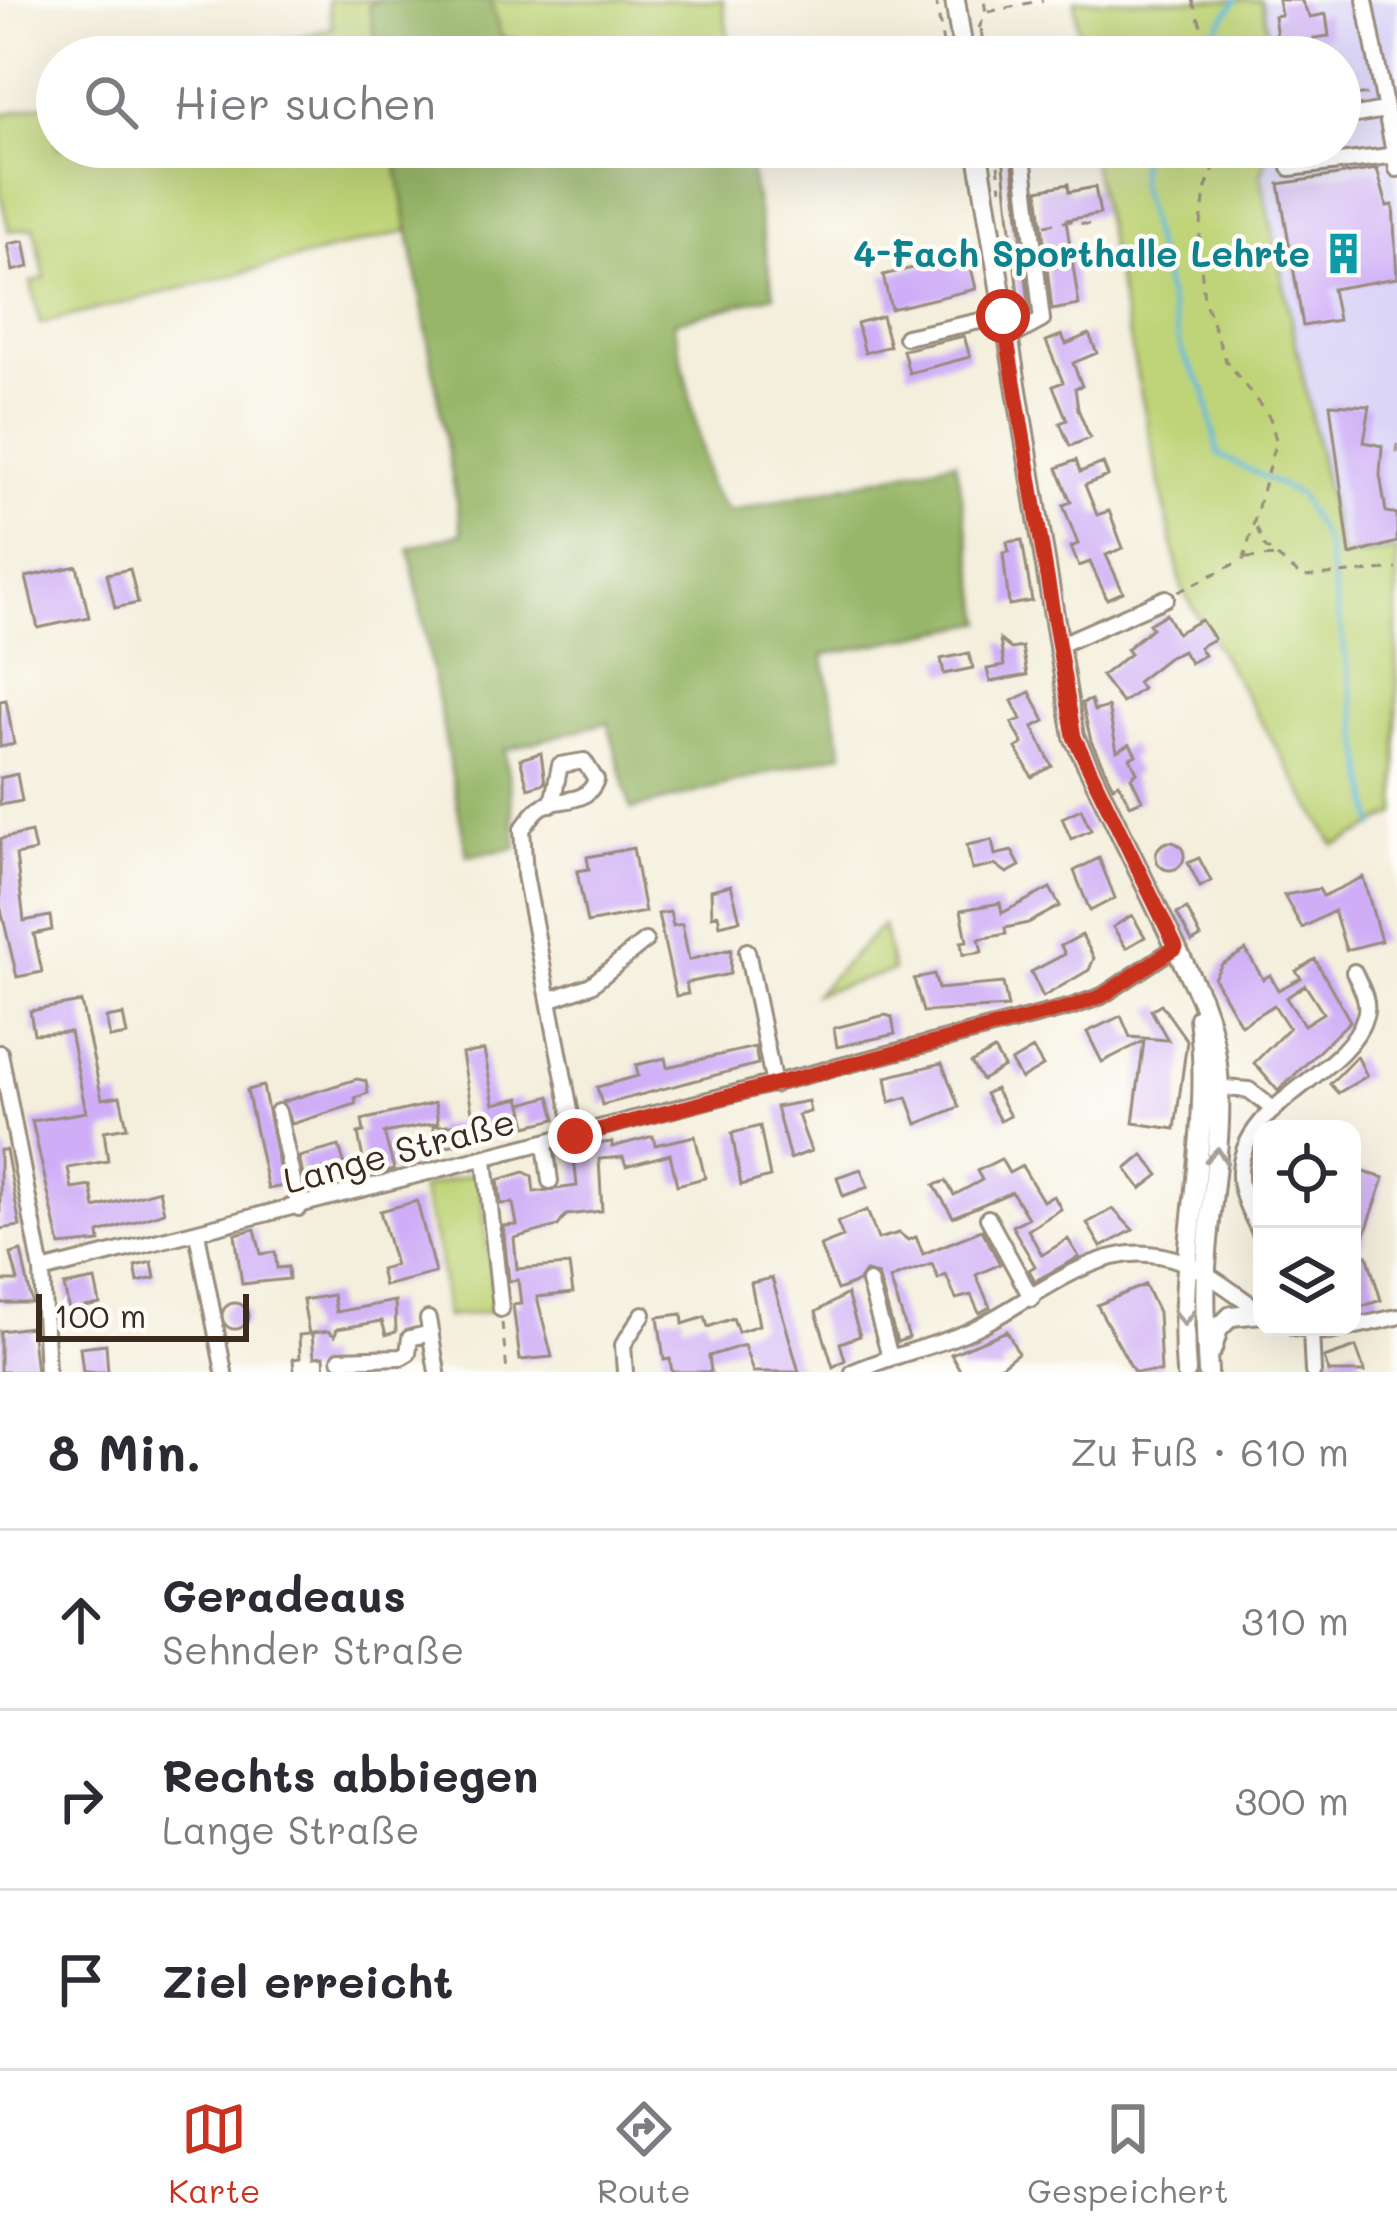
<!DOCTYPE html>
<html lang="de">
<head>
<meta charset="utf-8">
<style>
	body { margin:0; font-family:Mali,sans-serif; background:#f2f2f3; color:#2b2b33 }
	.controls { position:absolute; right:36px; bottom:36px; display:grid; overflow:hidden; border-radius:24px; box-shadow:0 12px 48px #0002 }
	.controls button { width:108px; height:108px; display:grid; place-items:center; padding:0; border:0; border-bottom:3px solid #e1e1e2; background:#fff; color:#2b2b33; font:60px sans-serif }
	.scale { position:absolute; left:36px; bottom:30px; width:213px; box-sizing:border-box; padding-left:12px; border:6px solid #3b2a1e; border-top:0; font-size:33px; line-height:42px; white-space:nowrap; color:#3b2a1e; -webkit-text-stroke:9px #fdfcf7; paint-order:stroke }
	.stop { position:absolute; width:36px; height:36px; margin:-27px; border:9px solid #c8321e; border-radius:50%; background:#fff }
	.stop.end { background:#c8321e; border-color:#fff; box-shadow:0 3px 12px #0008 }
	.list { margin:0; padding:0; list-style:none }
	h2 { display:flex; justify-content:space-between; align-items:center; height:156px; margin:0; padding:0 48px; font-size:51px }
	h2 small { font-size:39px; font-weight:400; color:#7c7c81 }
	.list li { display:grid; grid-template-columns:78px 1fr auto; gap:36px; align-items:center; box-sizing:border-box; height:180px; padding:0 48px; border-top:3px solid #e1e1e2 }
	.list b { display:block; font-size:45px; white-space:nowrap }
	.list p { margin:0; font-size:39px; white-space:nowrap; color:#7c7c81 }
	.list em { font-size:39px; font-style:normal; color:#7c7c81 }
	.icon { flex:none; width:66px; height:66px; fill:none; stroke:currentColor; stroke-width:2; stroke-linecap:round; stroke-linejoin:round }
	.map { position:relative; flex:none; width:1397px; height:1372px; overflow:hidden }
	.search { position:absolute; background:#fff; box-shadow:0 12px 48px #0002; left:36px; right:36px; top:36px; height:132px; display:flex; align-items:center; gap:30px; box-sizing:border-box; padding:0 42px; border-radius:66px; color:#7c7c81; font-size:45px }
	.sheet { height:696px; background:#fff }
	nav { display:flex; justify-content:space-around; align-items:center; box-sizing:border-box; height:168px; border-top:3px solid #e1e1e2; background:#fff; font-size:33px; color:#7c7c81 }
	nav a { display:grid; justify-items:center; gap:6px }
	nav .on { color:#c8321e }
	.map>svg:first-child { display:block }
	.built { fill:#dbd6f7 }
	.green { fill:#bfd478; stroke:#7d7f4b; stroke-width:3 }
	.forest { fill:#97b668; stroke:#697043; stroke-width:3 }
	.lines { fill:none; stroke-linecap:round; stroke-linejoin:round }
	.stream { stroke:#5eb9dc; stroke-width:4.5 }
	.building { fill:#cfaef7; fill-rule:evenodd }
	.minor-casing { stroke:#988c7d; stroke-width:20 }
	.major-casing { stroke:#988c7d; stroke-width:24 }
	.path { stroke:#988c7d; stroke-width:3; stroke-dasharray:9 9; stroke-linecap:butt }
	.minor { stroke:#fff; stroke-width:14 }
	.major { stroke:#fff; stroke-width:18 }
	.oneway { stroke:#a79f9a }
	.route { stroke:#c8321e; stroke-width:15 }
	.labels { text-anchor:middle; stroke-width:9; stroke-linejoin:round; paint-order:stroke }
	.culture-label { font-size:36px; font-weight:bold; fill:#0d838f; stroke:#fdfcf7; text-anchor:end }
	.street-label { font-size:36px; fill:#3b2a1e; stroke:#fdfcf7 }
</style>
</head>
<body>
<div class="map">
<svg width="1397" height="1372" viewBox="0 0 1397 1372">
	<rect width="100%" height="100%" fill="#fdfcf7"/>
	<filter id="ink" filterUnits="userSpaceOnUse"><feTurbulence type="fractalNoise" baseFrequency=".00833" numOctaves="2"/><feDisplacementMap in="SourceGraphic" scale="24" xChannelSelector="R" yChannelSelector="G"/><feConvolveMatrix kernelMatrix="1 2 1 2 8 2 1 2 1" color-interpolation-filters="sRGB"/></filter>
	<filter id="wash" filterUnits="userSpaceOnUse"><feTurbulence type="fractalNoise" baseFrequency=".004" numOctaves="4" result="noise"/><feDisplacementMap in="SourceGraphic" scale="48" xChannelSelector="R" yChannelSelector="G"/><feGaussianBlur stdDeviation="2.7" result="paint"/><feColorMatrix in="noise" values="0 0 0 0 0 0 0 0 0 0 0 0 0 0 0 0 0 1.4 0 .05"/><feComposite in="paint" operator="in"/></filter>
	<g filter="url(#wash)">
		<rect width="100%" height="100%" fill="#f4efdc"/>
		<path class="built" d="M1261 0H1397V550L1341 557 1261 175 1270 147H1340V57H1273Z"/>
		<path class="green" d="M327 0H378L369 6 378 57H224L333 28Z
			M490 0H723L731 57H564L501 36Z
			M1075 0H1261L1273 57H1080Z
			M57 101V147H394L408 231 40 324 31 282 45 278 34 227 9 231 0 193V115Z
			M1089 147H1270L1261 175 1340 556 1397 550V814C1373 823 1362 837 1334 845L1182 589Z
			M883 925 893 971 815 994Z
			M479 1172 496 1311 446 1317 439 1254 421 1188Z"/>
		<path class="forest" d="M378 0H490L501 36 564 57H378L369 5Z
			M394 147H746L774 295 674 322 709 486 728 512 955 461 984 622 823 655 843 753 631 810 608 722 505 750 517 848 467 856 409 548 462 533Z"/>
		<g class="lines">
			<path class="stream" d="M1198 57 1236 0
				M1140 147 1139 184 1182 352 1205 390 1218 454 1299 495 1326 544 1375 826"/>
		</g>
		<g id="blocks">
			<path class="building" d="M1278 0H1301L1310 17 1326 14 1329 36 1314 38 1310 57H1288L1287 50 1279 51 1274 16 1281 15Z
				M1002 147H1011L1030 312 1020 313Z
				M1377 169 1387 206 1393 205 1397 278 1332 289 1338 320 1303 326 1279 184Z
				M1068 184 1069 192 1095 187 1100 214 1066 220 1079 305 1052 310 1038 190Z
				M24 241 29 267 13 271 8 244Z
				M968 255 976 289 891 309 883 275Z
				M882 316 890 346 865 353 857 323Z
				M1089 334 1097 353 1073 363 1082 386 1075 388 1078 409 1090 438 1070 446 1060 423 1067 420 1053 386 1063 382 1046 341 1062 335 1066 344Z
				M964 336 970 357 909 373 903 350Z
				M1330 404 1370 406 1364 442 1382 446 1380 475 1386 512 1397 514V542L1350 555Z
				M1076 460 1080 472 1103 463 1108 476 1085 485 1097 515 1109 511 1123 548 1106 555 1123 592 1107 599 1090 562 1079 566 1071 547 1078 544 1063 505 1071 502 1057 468Z
				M1022 540 1032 601 1009 605 1003 553 1009 552 1007 542Z
				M77 566 89 617 38 628 26 577Z
				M130 569 138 603 115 608 107 574Z
				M1166 614 1177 633 1201 620 1214 639 1199 647 1204 655 1190 663 1183 651 1169 657 1137 682 1142 689 1122 703 1101 676 1130 654 1126 649 1152 628 1149 624Z
				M1000 640 1011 649 1022 647 1027 675 990 682 987 669 1004 666Z
				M969 653 973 668 944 674 941 659Z
				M1030 692 1045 721 1033 727 1052 766 1032 777 1016 748 1023 744 1012 723 1021 719 1012 701Z
				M6 700 14 744 0 747V701Z
				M1091 700 1094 711 1108 707 1117 751 1130 744 1136 755 1130 758 1137 772 1131 777 1142 800 1130 805 1119 783 1113 786 1091 741 1082 703Z
				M541 753 545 783 528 788 520 759Z
				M17 774 22 801 0 805V778Z
				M1081 809 1091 830 1071 839 1062 818Z
				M31 832 35 851 16 855 24 921 50 916 52 930 34 934 42 972 17 977 0 905V839Z
				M992 840 995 855 1012 851 1020 866 1007 873 996 865 972 870 967 845Z
				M1156 856a14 14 0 1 1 28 0a14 14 0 1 1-28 0Z
				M633 848 645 912 587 923 577 871 589 869 587 857Z
				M1099 858 1115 898 1090 911 1074 871Z
				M1199 858 1211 881 1200 887 1188 863Z
				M1363 877 1381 941 1346 950 1334 911 1302 928 1284 895 1319 889 1323 896Z
				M731 885 740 920 720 925 718 914 712 916 711 890Z
				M1050 888 1060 906 1028 923 1005 928 1006 934 979 939 982 952 963 955 961 942 967 941 961 910 1000 903 1002 913Z
				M1187 909 1201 937 1192 942 1177 914Z
				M670 912 673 926 682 924 689 960 731 949 730 974 686 983 688 994 676 996 658 914Z
				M1132 915 1145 937 1126 948 1113 927Z
				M1082 935 1094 958 1089 970 1043 997 1031 972 1065 954 1061 946Z
				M1246 950 1263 979 1270 975 1278 990 1301 978 1296 971 1315 959 1350 1021 1278 1091 1254 1063 1289 1028 1274 1005 1241 1025 1214 978 1222 964ZM1305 985 1323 1013 1304 1025 1286 998Z
				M934 974 938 989 1003 983 1008 1007 923 1012 914 979Z
				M81 1002 102 1099 120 1096 127 1127 104 1131 108 1161 68 1168 72 1189 91 1186 95 1208 159 1190 164 1212 99 1233 100 1242 60 1246 32 1121 86 1112 70 1032 34 1034 30 1011Z
				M1161 1004 1187 1041 1175 1129 1133 1123 1144 1041 1102 1062 1087 1032 1121 1016 1130 1037 1168 1040 1151 1010Z
				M123 1015 127 1035 110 1038 106 1018Z
				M885 1015 892 1017 895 1034 837 1047 834 1028Z
				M755 1047 758 1064 602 1105 597 1087 638 1076 636 1065 665 1058 667 1067Z
				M1033 1049 1043 1066 1021 1079 1011 1062Z
				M484 1050 494 1104 520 1098 524 1112 497 1118 500 1135 437 1148 433 1126 474 1123 462 1054Z
				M994 1050 1004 1067 982 1080 971 1063Z
				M1357 1056 1367 1076 1338 1093 1330 1084Z
				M942 1063 959 1107 917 1124 907 1097 890 1102 886 1077Z
				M357 1079 366 1081 368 1093 355 1098 356 1104 292 1124 282 1102Z
				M263 1086 283 1186 268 1189 247 1090Z
				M995 1089 1010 1116 1000 1121 985 1094Z
				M550 1096 556 1119 527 1126 522 1104Z
				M808 1101 810 1112 798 1115 811 1151 790 1159 776 1107Z
				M435 1103 438 1123 384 1133 394 1169 383 1172 381 1162 364 1165 358 1133 364 1132 362 1120Z
				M760 1126 770 1177 741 1185 732 1133Z
				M653 1136 655 1145 695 1136 705 1178 677 1185 670 1154 626 1166 623 1157 599 1159 602 1211 566 1215 558 1226 514 1238 517 1269 569 1265 573 1293 537 1297 552 1357 520 1360 513 1305 521 1304 518 1280 509 1281 503 1226 517 1225 513 1203 501 1204 498 1180 524 1172 532 1176 534 1192 577 1186 573 1147 612 1142V1147Z
				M339 1146 346 1169 304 1180 299 1157Z
				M0 1150H6L20 1226 0 1229Z
				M1143 1155 1159 1175 1141 1189 1126 1169Z
				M1001 1159 1009 1173 1022 1166 1043 1201 1054 1196 1061 1209 1028 1230 1042 1255 1068 1239 1079 1257 1035 1281 1029 1270 1035 1266 1012 1226 1028 1218 1012 1192 953 1217 934 1185 946 1181 954 1195 982 1180 977 1171Z
				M861 1169 868 1187 843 1196 837 1177Z
				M1357 1170 1384 1178 1359 1252 1367 1255 1381 1300 1352 1310V1185Z
				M417 1201 435 1273 384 1286 380 1269 395 1265 380 1211Z
				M1113 1209 1133 1230 1101 1247 1087 1223Z
				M867 1210 878 1239 899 1233 908 1240 916 1237 923 1254 982 1230 1000 1264 976 1275 990 1307 979 1313 971 1295 956 1299 946 1275 938 1279 932 1264 902 1274 890 1279 909 1338 897 1342 878 1275 865 1272 858 1282 837 1290 820 1246 843 1237 837 1222Z
				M255 1229 261 1254 275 1252 277 1268 288 1267 289 1279 242 1284 235 1234Z
				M21 1251 32 1303H0V1281H18L11 1254Z
				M152 1262 155 1278 138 1282 135 1266Z
				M772 1278 799 1372H753L744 1345 709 1356 711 1372H672L670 1359 664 1360 658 1317 682 1314 683 1324 705 1317 708 1327 733 1318 738 1332 759 1325 751 1283Z
				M95 1280 100 1304 69 1310 64 1286Z
				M1145 1285 1158 1312 1161 1372H1134L1097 1305Z
				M847 1294 860 1336 840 1343 845 1360 833 1367 816 1312Z
				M333 1295 336 1312 395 1301 396 1332 386 1335 382 1321 337 1329 335 1336 328 1331 312 1333 314 1357 324 1356 325 1372H294L293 1359 300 1358 299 1335 309 1334 303 1300Z
				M222 1316a13 13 0 1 1 26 0a13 13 0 1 1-26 0Z
				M31 1327 36 1372H0V1331Z
				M1007 1331 1018 1353 1001 1366 1004 1372H961L951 1354Z
				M106 1344 108 1372H83L80 1347Z
				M1356 1347 1365 1372H1329L1324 1358Z"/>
		</g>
	</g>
	<g filter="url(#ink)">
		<use href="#blocks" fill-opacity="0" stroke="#988c7d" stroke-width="3"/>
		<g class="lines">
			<defs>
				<path id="minor" d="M1365 0 1397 169
					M1340 118 1384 110
					M1287 147 1290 168 1397 155
					M906 337 1003 316
					M1007 339 1042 320 1022 147
					M1057 646 1166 598
					M552 804 560 765 584 761 596 780C586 805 564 797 543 806 535 810 528 822 522 829L525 875 575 1136
					M747 951 774 1085
					M549 1000 591 985 645 941
					M0 1053 42 1271 47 1372
					M1213 1087 1249 1090 1273 1109
					M278 1112 299 1208
					M545 1144 550 1181
					M485 1160 501 1309
					M988 1218 1032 1299
					M197 1233 224 1372
					M1262 1237C1254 1219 1240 1196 1240 1176 1238 1102 1348 1076 1365 1016 1370 1001 1360 985 1354 972
					M42 1271 1071 1007 1102 996 1176 947
					M869 1282 890 1357
					M428 1319 437 1372
					M1294 1327 1330 1332 1397 1317
					M1311 1331 1313 1372
					M340 1359 401 1357 408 1353 410 1338 431 1333
					M625 1372 623 1345 643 1314
					M853 1372C889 1356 929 1348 965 1333 1022 1309 1085 1248 1149 1254 1194 1257 1226 1289 1262 1312"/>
				<path id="major" d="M955 0 964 57
					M977 147 1074 737 1201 999C1236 1088 1211 1176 1206 1268 1204 1303 1206 1338 1208 1372
					M1212 1349 1218 1329 1231 1316 1262 1313
					M1186 1372C1176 1254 1214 1135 1199 1018"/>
			</defs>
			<use href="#minor" class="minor-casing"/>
			<use href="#major" class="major-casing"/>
			<path class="path" d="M936 0 945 57
				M1192 0 1202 28 1236 57
				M988 12 1043 0
				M979 28 986 13 984 0
				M981 29 985 57
				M1340 98 1367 94
				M996 147 1001 189
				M1036 159 1081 152
				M1045 225 1068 221 1091 225
				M1397 444V462
				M1257 528 1264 546 1302 577 1397 569
				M1246 558 1277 556
				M1178 592 1244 559 1276 440 1270 418 1226 361 1204 300 1199 243 1205 190 1223 147
				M502 1323 507 1372"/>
			<use href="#minor" class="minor"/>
			<use href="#major" class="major"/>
		</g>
		<defs><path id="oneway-chevron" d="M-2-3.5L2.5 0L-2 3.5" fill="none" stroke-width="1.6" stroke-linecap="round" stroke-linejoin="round" transform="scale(3)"/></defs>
		<g class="oneway">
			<use href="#oneway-chevron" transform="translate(1217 1156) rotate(-84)"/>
			<use href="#oneway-chevron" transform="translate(1184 1317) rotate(89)"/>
		</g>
	</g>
	<g class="lines" filter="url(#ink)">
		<path class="route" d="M575 1136 1071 1007 1102 996 1176 947 1074 737 1003 316"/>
	</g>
	<defs>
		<symbol id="building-bare" viewBox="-9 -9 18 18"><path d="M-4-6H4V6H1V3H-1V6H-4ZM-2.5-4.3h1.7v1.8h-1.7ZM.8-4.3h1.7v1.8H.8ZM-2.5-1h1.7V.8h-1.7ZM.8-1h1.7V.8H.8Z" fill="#0f9aa8" stroke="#fdfcf7" stroke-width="2.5" paint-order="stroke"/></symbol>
	</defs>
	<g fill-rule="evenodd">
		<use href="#building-bare" x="1314" y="224" width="59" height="59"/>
	</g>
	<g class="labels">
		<g class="culture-label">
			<text x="1310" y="267">4-Fach Sporthalle Lehrte</text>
		</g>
		<g class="street-label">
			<text transform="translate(399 1151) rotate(-15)" y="13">Lange Straße</text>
		</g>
	</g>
</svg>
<div class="controls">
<button><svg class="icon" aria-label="locate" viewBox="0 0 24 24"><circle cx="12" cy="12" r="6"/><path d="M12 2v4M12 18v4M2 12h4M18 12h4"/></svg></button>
<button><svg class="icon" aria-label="layers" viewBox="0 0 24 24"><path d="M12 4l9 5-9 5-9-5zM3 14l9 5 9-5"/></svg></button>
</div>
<div class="scale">100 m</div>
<div class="stop" style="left:1003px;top:316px"></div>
<div class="stop end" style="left:575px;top:1136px"></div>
<div class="search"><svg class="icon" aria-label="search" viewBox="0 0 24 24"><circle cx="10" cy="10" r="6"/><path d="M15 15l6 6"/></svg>Hier suchen</div>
</div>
<section class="sheet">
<h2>8 Min.<small>Zu Fuß · 610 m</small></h2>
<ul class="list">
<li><svg class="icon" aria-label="ahead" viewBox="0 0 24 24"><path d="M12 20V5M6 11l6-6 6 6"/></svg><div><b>Geradeaus</b><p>Sehnder Straße</p></div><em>310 m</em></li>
<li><svg class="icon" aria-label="right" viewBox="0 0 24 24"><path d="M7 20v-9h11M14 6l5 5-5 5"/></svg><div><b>Rechts abbiegen</b><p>Lange Straße</p></div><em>300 m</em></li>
<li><svg class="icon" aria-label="arrive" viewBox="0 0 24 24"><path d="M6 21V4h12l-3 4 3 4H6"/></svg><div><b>Ziel erreicht</b></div></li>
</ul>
</section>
<nav>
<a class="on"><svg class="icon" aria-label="map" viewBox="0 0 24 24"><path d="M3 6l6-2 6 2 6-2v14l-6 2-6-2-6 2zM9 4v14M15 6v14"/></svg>Karte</a>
<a><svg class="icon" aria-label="directions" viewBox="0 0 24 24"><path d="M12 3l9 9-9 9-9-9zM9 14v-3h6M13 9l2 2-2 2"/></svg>Route</a>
<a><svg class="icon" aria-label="saved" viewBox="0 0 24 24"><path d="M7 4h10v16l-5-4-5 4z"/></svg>Gespeichert</a>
</nav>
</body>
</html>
